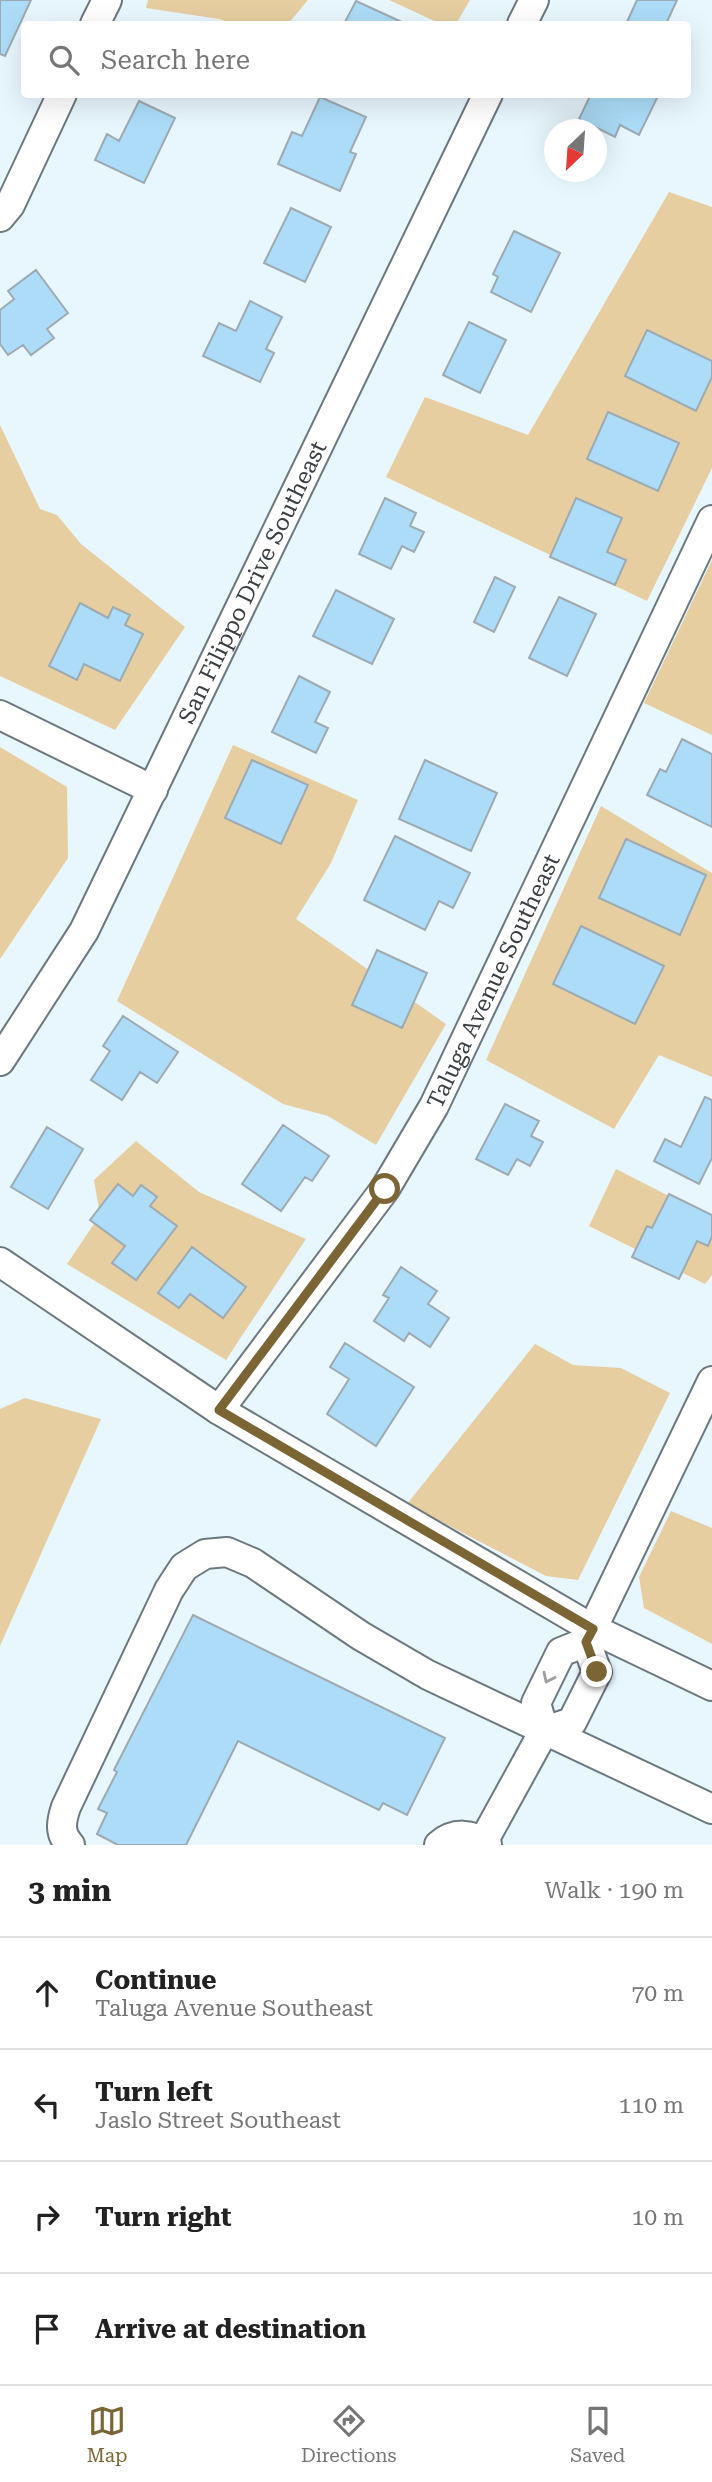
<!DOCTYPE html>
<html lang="en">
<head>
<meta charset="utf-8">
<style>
	body { margin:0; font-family:"Roboto Serif",serif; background:#f2f2f2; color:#222 }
	.compass { position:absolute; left:544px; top:119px; width:63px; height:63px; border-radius:50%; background:#fff; box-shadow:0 7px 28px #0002; rotate:205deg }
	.stop { position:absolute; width:21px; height:21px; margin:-16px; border:5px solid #7c6535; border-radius:50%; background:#fff }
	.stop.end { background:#7c6535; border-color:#fff; box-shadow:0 2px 7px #0008 }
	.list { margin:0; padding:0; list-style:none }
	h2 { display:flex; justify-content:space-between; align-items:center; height:91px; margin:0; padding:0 28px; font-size:30px }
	h2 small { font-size:23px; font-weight:400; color:#767676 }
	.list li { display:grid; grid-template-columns:46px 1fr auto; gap:21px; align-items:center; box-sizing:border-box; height:112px; padding:0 28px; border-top:2px solid #e0e0e0 }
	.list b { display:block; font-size:26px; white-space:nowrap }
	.list p { margin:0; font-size:23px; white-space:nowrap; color:#767676 }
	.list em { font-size:23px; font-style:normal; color:#767676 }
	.icon { flex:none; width:38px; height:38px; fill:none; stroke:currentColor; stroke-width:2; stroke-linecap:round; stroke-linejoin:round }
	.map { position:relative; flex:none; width:712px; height:1845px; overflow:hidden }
	.search { position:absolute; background:#fff; box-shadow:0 7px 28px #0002; left:21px; right:21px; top:21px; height:77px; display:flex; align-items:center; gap:18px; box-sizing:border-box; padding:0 24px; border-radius:7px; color:#767676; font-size:26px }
	.sheet { height:539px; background:#fff }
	nav { display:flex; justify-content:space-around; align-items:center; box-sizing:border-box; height:98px; border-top:2px solid #e0e0e0; background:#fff; font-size:19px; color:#767676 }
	nav a { display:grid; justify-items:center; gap:4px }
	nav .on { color:#7c6535 }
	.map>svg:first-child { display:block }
	.green { fill:#e6cea1 }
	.building { fill:#acdcf8; stroke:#9daab1; stroke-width:2 }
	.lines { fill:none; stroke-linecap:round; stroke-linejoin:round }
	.minor-casing { stroke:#6c787f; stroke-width:32 }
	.minor { stroke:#fff; stroke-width:28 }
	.oneway { stroke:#9c9ea0 }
	.route { stroke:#7c6535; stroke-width:9 }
	.labels { text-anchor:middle; stroke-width:5; stroke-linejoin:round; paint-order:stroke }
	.street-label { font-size:23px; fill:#383e41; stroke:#e8f6fe }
</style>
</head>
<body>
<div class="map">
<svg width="712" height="1845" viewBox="0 0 712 1845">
	<rect width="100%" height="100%" fill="#e8f6fe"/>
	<path class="green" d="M148 0H308L288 24H234L219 19 146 8Z
		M389 0H470L456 24H441Z
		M669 192 712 207V468L647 601 386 477 425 397 528 435Z
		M0 425 40 509 57 515 81 544 185 627 115 730 0 676Z
		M712 560V735L644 703Z
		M233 745 358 800 331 863 296 919 446 1024 376 1145 328 1116 283 1104 117 1001Z
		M0 747 67 787 68 858 0 959Z
		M601 806 712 873V1077L659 1055 614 1129 486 1060Z
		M136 1141 199 1192 306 1239 226 1360 67 1264 100 1215 94 1180Z
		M616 1169 712 1218V1275L705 1284 589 1226Z
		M535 1344 573 1365 621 1368 670 1393 578 1580 546 1576 407 1504Z
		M25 1398 101 1419 0 1646V1409Z
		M671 1511 712 1528V1644L644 1608 639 1577Z"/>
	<path class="building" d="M0 0H31L5 56 0 54Z
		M637 0H677L666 24H626Z
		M356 1 406 24H344Z
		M591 94H649L657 98 639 135 620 125 615 137 579 119Z
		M320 97 366 117 350 152 356 154 340 191 278 164 292 132 302 136Z
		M139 101 175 118 144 183 95 160 107 134 119 141Z
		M291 208 331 227 305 282 264 263Z
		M514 231 560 253 531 312 491 292 498 277 493 274Z
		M36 270 68 313 47 329 54 338 31 355 23 345 8 355 0 344V310L14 299 8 291Z
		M250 301 282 317 266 349 274 353 260 382 203 356 219 323 236 331Z
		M469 322 506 340 480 393 443 375Z
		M647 330 712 361V377L696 411 625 376Z
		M608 412 679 443 658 491 587 459Z
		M385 498 416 513 410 526 424 532 414 552 402 546 391 569 359 554Z
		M576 498 622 518 607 552 626 560 615 585 550 557Z
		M495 577 515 587 494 632 474 622Z
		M336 590 394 619 372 664 313 636Z
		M559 597 596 614 567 676 529 658Z
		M80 603 108 618 113 607 130 615 125 625 143 634 120 681 84 664 77 680 49 666Z
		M299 676 330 692 315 722 328 728 316 753 272 732Z
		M682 739 712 754V827L647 795 660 769 666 772Z
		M252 760 308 785 281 844 225 818Z
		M425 760 497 793 471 851 399 819Z
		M395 836 470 873 453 908 439 901 425 930 364 900Z
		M626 839 706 875 680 935 599 898Z
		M581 926 664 966 635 1024 553 984Z
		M377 950 427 973 402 1028 352 1005Z
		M123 1016 178 1052 157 1083 140 1072 122 1100 91 1080 110 1051 103 1046Z
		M705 1097 712 1100V1158L699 1184 654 1161 665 1139 681 1147Z
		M505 1104 539 1121 531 1136 543 1142 530 1166 517 1159 508 1175 476 1159Z
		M283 1125 329 1156 312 1181 305 1177 281 1211 242 1184Z
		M47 1127 83 1149 48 1209 11 1187Z
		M118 1184 133 1196 141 1185 157 1197 150 1206 177 1226 136 1280 112 1263 125 1246 90 1220Z
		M669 1194 712 1215V1236L708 1246 697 1241 679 1279 632 1257 647 1226 652 1228Z
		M192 1247 246 1287 223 1318 190 1294 179 1308 158 1293Z
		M401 1267 437 1291 428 1304 449 1318 430 1347 409 1333 404 1341 374 1321 389 1298 383 1295Z
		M345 1343 414 1387 376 1446 327 1414 349 1379 330 1367Z
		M193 1615 445 1738 407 1815 383 1803 379 1810 238 1741 186 1845H118L97 1834 107 1813 98 1809 117 1772 114 1770Z"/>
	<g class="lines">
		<defs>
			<g id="minor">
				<path d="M95 24 107 0"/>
				<path d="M522 24 534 0"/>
				<path d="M0 217 10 205 62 94"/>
				<path d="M0 715 153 790"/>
				<path id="s1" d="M0 1061 84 931 488 94"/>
				<path d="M0 1262 219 1410 593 1629 712 1686"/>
				<path id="s2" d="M219 1410 385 1189 434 1106 712 520"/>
				<path d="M586 1642 712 1381"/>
				<path d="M544 1731 572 1722 597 1672 586 1642"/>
				<path d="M483 1842 544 1731 536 1703 561 1652 586 1642"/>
				<path d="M70 1845C59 1833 61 1822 66 1807L169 1590 184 1567 205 1554 227 1552 253 1563 361 1636 428 1675 712 1809"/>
				<path d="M439 1845C454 1832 472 1833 487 1845"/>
			</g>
		</defs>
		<use href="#minor" class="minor-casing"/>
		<use href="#minor" class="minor"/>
	</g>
	<defs><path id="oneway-chevron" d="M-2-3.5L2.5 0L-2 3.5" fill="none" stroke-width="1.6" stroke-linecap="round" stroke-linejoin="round" transform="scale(1.75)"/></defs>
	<use class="oneway" href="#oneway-chevron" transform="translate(548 1678) rotate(116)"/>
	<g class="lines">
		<path class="route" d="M385 1189 219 1410 593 1629 586 1642 597 1672"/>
	</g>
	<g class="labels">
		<g class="street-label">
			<text dy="8" stroke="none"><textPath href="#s1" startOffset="542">San Filippo Drive Southeast</textPath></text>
			<text dy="8" stroke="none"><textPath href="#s2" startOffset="511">Taluga Avenue Southeast</textPath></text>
		</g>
	</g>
</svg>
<svg class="compass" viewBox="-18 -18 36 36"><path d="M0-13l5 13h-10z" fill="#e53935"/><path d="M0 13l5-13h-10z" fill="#767676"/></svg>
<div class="stop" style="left:385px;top:1189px"></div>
<div class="stop end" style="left:597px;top:1672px"></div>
<div class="search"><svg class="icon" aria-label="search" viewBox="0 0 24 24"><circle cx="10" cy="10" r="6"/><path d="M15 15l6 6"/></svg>Search here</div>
</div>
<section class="sheet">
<h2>3 min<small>Walk · 190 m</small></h2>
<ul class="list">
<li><svg class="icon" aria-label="ahead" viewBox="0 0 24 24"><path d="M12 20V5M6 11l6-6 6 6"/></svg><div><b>Continue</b><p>Taluga Avenue Southeast</p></div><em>70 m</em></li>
<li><svg class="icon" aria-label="left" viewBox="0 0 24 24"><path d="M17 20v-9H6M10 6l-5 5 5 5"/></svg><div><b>Turn left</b><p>Jaslo Street Southeast</p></div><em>110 m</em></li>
<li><svg class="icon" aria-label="right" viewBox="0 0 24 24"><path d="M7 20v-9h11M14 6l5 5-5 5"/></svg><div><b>Turn right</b></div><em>10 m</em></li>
<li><svg class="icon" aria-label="arrive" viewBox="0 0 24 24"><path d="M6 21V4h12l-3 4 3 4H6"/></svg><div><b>Arrive at destination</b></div></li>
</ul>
</section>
<nav>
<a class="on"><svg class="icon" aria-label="map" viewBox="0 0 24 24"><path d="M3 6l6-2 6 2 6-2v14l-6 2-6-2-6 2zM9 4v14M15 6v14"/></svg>Map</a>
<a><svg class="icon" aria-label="directions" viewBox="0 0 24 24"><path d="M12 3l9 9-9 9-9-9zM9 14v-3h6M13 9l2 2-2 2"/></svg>Directions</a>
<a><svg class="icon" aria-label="saved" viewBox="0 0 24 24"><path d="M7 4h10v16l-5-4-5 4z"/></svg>Saved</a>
</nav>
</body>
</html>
